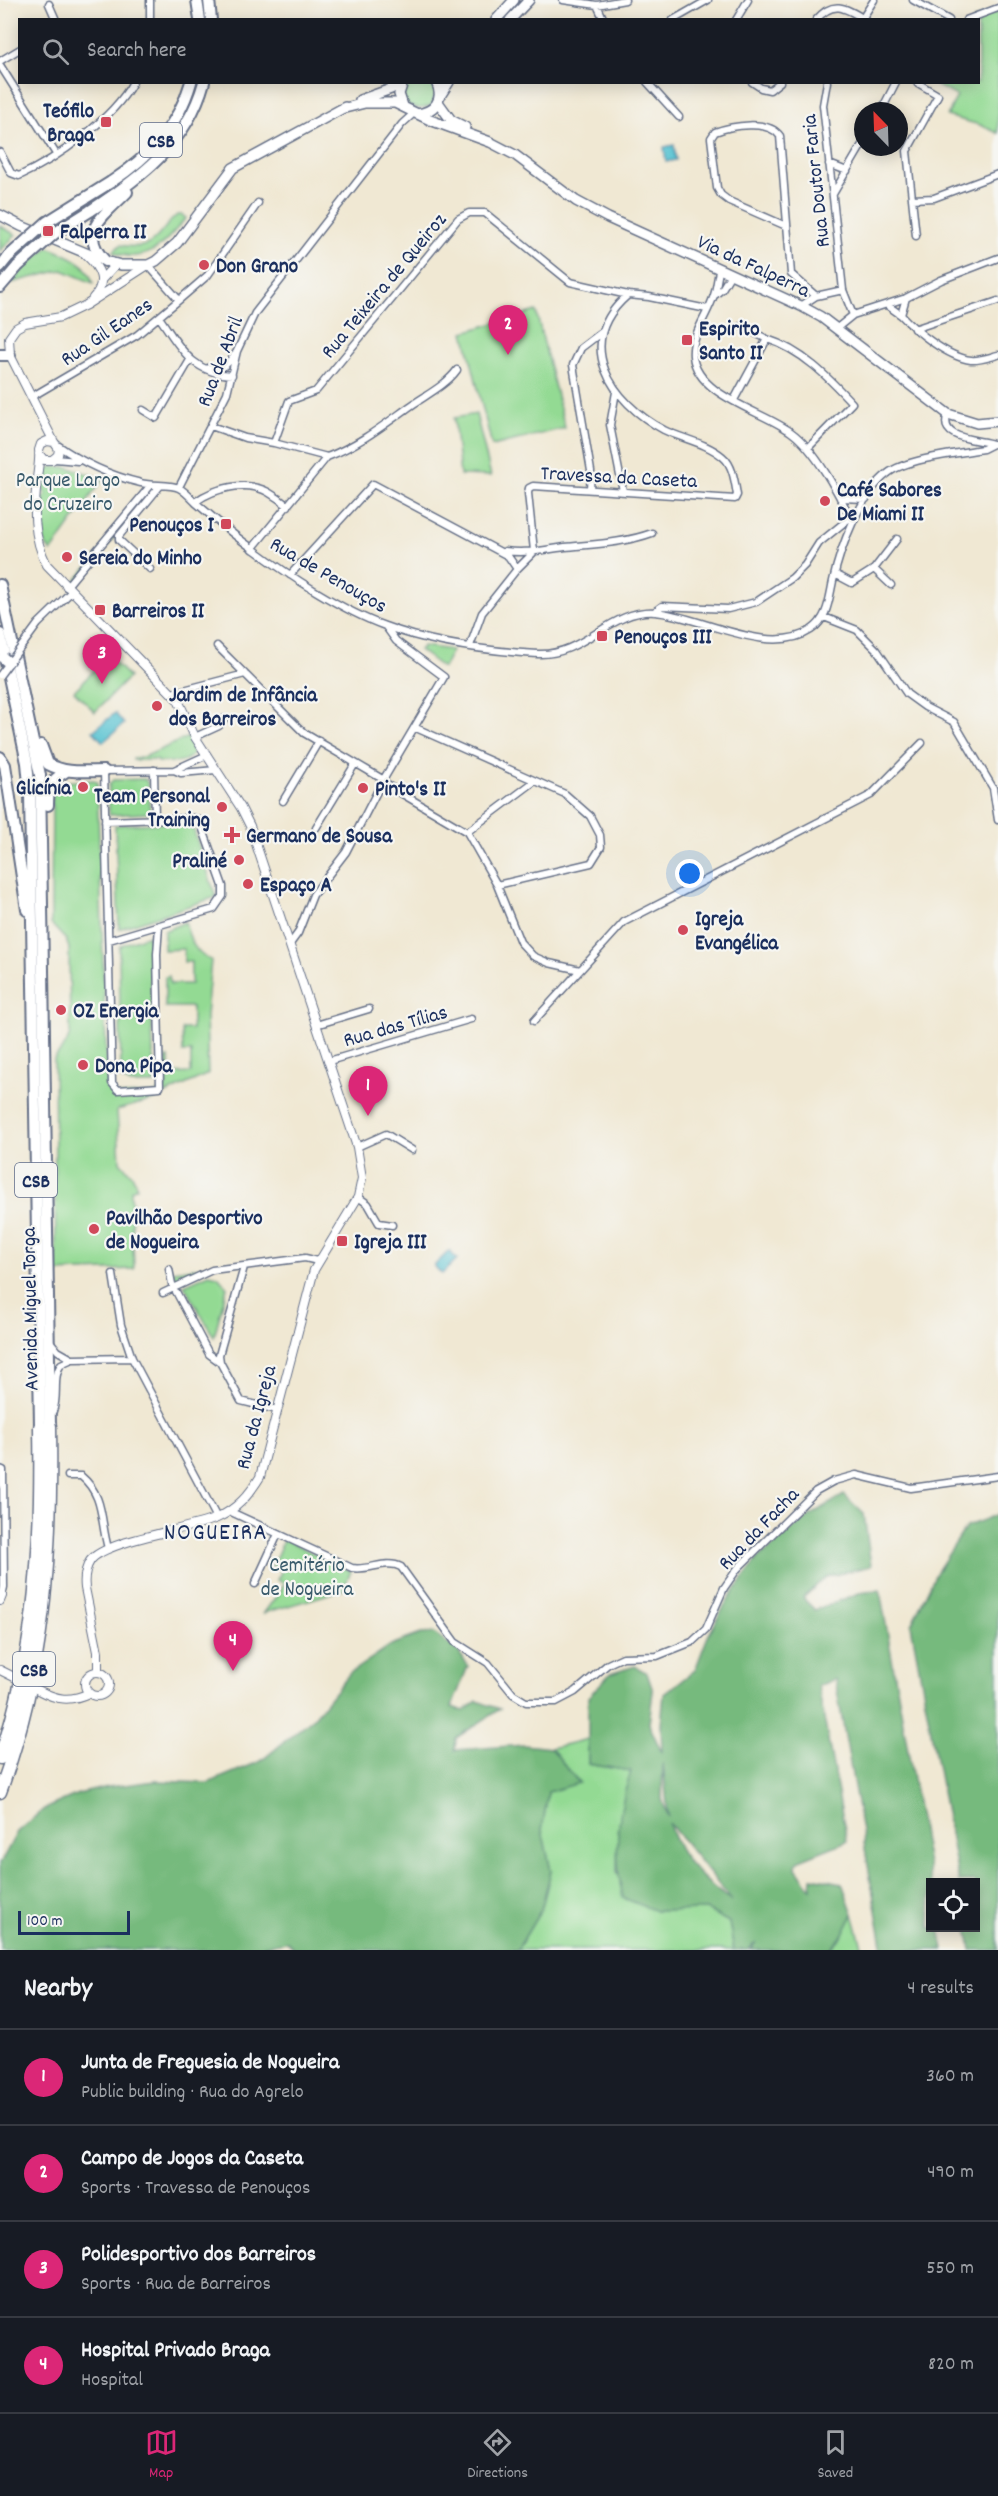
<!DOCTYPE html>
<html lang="en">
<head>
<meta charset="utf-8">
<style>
	body { margin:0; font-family:Dekko,sans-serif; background:#20242c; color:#f1f3f6 }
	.controls { position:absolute; right:18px; bottom:18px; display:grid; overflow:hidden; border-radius:0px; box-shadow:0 3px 15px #0003 }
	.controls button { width:54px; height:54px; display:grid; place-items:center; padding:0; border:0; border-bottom:2px solid #363941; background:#171b24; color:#f1f3f6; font:30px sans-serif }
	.compass { position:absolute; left:854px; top:102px; width:54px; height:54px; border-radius:50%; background:#171b24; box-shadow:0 3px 15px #0003; rotate:337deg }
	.scale { position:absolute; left:18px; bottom:15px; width:112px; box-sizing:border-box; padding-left:6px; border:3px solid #1b2f5e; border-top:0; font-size:16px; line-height:21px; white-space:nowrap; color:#1b2f5e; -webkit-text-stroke:4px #f6f6f2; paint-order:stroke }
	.you { position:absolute; left:690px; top:874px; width:21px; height:21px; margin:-15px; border:4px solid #fff; border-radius:50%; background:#1a73e8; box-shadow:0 0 0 9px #1a73e833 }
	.badge { display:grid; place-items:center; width:39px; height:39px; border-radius:50%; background:#db2777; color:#fff; font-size:20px; font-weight:700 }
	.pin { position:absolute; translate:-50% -50px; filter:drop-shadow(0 2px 3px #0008) }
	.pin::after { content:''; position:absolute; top:32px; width:21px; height:18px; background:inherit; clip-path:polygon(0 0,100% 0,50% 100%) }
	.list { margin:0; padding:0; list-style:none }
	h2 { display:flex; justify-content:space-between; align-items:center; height:78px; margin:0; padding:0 24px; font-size:26px }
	h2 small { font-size:20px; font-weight:400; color:#9ea1a6 }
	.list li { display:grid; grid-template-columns:39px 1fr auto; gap:18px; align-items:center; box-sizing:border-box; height:96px; padding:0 24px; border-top:2px solid #363941 }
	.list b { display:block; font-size:22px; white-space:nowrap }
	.list p { margin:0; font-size:20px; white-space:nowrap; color:#9ea1a6 }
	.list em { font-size:20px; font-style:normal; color:#9ea1a6 }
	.icon { flex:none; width:33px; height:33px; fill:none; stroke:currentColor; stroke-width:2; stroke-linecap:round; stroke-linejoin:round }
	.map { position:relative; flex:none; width:998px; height:1950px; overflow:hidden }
	.search { position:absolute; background:#171b24; box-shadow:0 3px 15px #0003; left:18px; right:18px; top:18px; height:66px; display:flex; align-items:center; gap:15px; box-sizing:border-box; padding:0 21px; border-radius:0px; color:#9ea1a6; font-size:22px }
	.sheet { height:462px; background:#171b24 }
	nav { display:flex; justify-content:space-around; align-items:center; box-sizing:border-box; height:84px; border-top:2px solid #363941; background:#171b24; font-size:16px; color:#9ea1a6 }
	nav a { display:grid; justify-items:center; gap:3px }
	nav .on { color:#db2777 }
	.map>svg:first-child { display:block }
	.green { fill:#93da93; stroke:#578478; stroke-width:1.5 }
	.forest { fill:#76ba7d; stroke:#48746e; stroke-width:1.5; fill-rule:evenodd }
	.water { fill:#56c2d1; stroke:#387898; stroke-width:1.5 }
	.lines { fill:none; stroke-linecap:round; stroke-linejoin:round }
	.minor-casing { stroke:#667087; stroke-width:9 }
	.tertiary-casing { stroke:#667087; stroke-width:10 }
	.secondary-casing { stroke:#667087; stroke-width:12 }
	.trunk-casing { stroke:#667087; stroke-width:14 }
	.motorway-casing { stroke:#667087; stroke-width:15 }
	.minor { stroke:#fff; stroke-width:6 }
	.tertiary { stroke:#fff; stroke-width:8 }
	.secondary { stroke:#fff; stroke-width:9 }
	.trunk { stroke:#fff; stroke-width:10 }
	.motorway { stroke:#fff; stroke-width:12 }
	.minor-bridge-casing { stroke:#667087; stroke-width:9; stroke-linecap:butt }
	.trunk-bridge-casing { stroke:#667087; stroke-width:14; stroke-linecap:butt }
	.minor-bridge { stroke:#fff; stroke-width:6 }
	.trunk-bridge { stroke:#fff; stroke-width:10 }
	.poi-dot { fill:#d1495b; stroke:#f6f6f2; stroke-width:2 }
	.labels { text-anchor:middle; stroke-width:4.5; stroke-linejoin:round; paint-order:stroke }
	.shield { fill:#f6f6f2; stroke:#5d6b8a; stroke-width:1.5 }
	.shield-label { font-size:20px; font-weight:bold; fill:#1b2f5e }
	.poi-label { font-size:21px; font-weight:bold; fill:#1b2f5e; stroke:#f6f6f2; text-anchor:start }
	.street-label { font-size:21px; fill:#1b2f5e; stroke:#f6f6f2 }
	.park-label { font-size:21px; fill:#395a6b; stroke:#f6f6f2 }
	.quarter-label { font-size:24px; letter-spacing:1.5px; fill:#1b2f5e; stroke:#f6f6f2 }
</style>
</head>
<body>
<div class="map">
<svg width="998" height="1950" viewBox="0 0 998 1950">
	<rect width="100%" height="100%" fill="#f6f6f2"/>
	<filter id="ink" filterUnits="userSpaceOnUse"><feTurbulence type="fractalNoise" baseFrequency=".0167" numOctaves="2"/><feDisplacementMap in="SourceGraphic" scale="12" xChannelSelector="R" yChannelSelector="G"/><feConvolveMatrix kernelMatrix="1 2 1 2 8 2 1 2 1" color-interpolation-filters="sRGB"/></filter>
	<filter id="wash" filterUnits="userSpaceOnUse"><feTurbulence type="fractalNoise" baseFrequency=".008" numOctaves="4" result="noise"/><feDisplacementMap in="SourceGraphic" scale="24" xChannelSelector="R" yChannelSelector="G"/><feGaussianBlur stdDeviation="1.35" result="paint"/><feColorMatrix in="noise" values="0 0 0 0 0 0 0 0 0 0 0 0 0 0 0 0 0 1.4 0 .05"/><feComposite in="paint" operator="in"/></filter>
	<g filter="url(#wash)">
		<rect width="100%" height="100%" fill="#f0e8d3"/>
		<path class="green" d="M998 10V133L980 125 947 116 957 96 932 83 978 82V20L974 19Z
			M408 83H432L436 91 432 105C414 114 394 103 408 83Z
			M177 215H182L186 218C164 243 149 266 113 252L120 245C158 252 154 235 177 215Z
			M0 226 16 235 0 251Z
			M48 247C69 256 86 260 93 283L62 270 11 283 25 267Z
			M536 311 565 428 492 446 464 332Z
			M476 414 491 476 460 475 454 418Z
			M51 467H67L103 479 51 552 45 544 42 523V502L46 494 43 490 46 471Z
			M144 498 145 499 75 586 74 583Z
			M423 646 452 650 443 668 419 650Z
			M108 656 129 677 95 712 74 691Z
			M188 737 195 749C191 765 171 762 158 762L157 760H133V758L144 757Z
			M145 779 148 784 150 813 109 815V785L113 780Z
			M94 780 97 782 107 1079 113 1093 117 1095 154 1094 166 1088V1058H169V1074L191 1073V1052H183L182 1029H192V1007H165V977L169 976 170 984H191V962H184V949L164 950V931L185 922C189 937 195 955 211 960L206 1016 208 1074 153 1100 117 1110 120 1162 132 1175 137 1187 131 1190 134 1269 56 1272 54 1059 66 1044 70 1034 69 948 66 940 51 924 52 796 57 784 61 782Z
			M191 822 216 897 119 929 115 825Z
			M149 935 154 1084H131L121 1079 119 948 121 945Z
			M210 1266 176 1282 174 1280 173 1271Z
			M209 1274 218 1276 227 1287 214 1337 184 1285Z
			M284 1539 351 1571 343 1590 264 1613 285 1584 277 1580 282 1570 272 1566Z
			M588 1739V1764L632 1771C620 1804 617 1837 617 1872L656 1911 707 1910 729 1922 734 1950H517L541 1910 551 1871 542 1830 548 1792 579 1782 551 1748Z
			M853 1914 863 1950H829L842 1936Z"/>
		<path class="forest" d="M844 1495 864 1514 871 1566 826 1577 803 1598 815 1610 859 1593 880 1590 931 1882 930 1928H940L944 1950H883L835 1679 818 1686 847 1841 797 1861 796 1868 811 1889 812 1877 842 1883 853 1914 842 1936 829 1950H750L756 1942 747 1950H734L729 1922 707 1910 656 1911 623 1898C613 1855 617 1812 631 1771L588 1764V1697L610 1674 635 1666 647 1673 653 1691 649 1724 662 1753 661 1725 664 1694 695 1670 708 1636 729 1598 757 1559 807 1517ZM663 1763 668 1817 662 1799ZM669 1823 732 1901C704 1882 677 1856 669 1823Z
			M998 1514V1950H971L967 1928H976V1882H959L911 1625 936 1573 966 1527Z
			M434 1633 458 1651 468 1666 452 1707 464 1711 477 1701 500 1709 456 1738 455 1750 524 1745 551 1748 579 1783 548 1792 542 1830 551 1871 541 1910 517 1950H296L287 1942 265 1945 272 1950H0V1864L17 1832 44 1809 78 1794 108 1787 156 1781 208 1783 261 1761 314 1717 350 1673 391 1645 421 1634Z"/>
		<path class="water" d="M674 145 676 160 666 162 664 147Z
			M115 713 124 724 103 742 93 731Z
			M449 1251 457 1259 442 1274 434 1266Z"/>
	</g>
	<g filter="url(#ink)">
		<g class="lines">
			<defs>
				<path id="minor" d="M563 0 597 5 625 0
					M913 0 949 20
					M49 4 56 20
					M597 5 604 20
					M862 19 874 0
					M150 20V0
					M673 20 708 0
					M736 20 748 0
					M816 20C833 0 844 7 866 20
					M966 20 998 8
					M0 61 20 49
					M0 65 56 154
					M647 82 679 117
					M752 82 761 88 770 90 780 82
					M916 82 938 95 907 151 916 236
					M881 111 896 82
					M0 152 11 173 19 176C57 159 113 119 133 82
					M829 164 847 171
					M833 194 863 143
					M912 199 934 198 998 174
					M786 226 729 201 721 195 717 188 711 138 715 132C731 126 769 119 780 136L791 274 816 296
					M148 265 179 300
					M720 268C717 277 717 287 714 295 708 315 691 334 693 356 697 396 763 411 791 432 816 450 839 495 853 522
					M715 295 722 289 731 274
					M906 298 901 315C916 331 947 357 971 360 979 361 990 357 998 355
					M887 305 901 315
					M801 306 816 296 843 290 823 105 827 82
					M853 315 906 298 941 280 998 258
					M159 317C180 347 191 373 232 375
					M741 326 767 339
					M837 328 853 315 843 290
					M914 329 998 301
					M208 368C223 370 227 365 235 354
					M616 392 610 425 623 491
					M33 396 137 335 179 300 208 275 258 203
					M734 400 767 339C802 350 828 377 852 403L808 448
					M143 410 156 418 190 360
					M211 426 245 438 274 443 327 457
					M274 443 289 401 316 391 458 219 469 213H485L570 282 628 295
					M56 444C81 462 111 476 141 483 151 486 171 484 179 488 185 491 191 498 196 503 214 518 232 534 252 548 288 575 343 611 385 626 433 644 487 651 538 654 584 656 610 609 655 612 698 615 769 658 811 630 828 619 829 599 833 581 840 548 860 495 887 474 905 459 959 453 983 449L993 444C978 439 937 440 948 414
					M55 459 78 461
					M179 487 227 393 237 351 255 313 402 124 414 113
					M590 489 591 471 573 365 581 348 602 332
					M840 498 866 499
					M195 502C214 488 246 480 268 492 275 496 282 501 288 506
					M252 549 327 457C359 445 385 424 412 405 428 394 446 385 457 370
					M505 551C525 554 545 550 565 547 594 544 625 543 652 533
					M534 551 528 493 529 488 533 486 735 499 737 495C735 483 733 465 723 457 707 443 683 439 664 430 611 402 572 343 628 295L649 297 707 309
					M150 569 119 540V536L160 486
					M874 569 897 539
					M835 574 852 583 874 569 891 585
					M290 575 373 484 508 556 517 569
					M66 587 151 485
					M654 612 662 606 728 609 756 602 792 578 805 565 819 543 851 517
					M824 617 857 630 877 650 907 694 925 707 954 722 993 788 998 820
					M24 643 38 624 71 592
					M217 646 304 733 384 780
					M470 646 482 613 517 569 534 552
					M172 693 245 674
					M416 728 565 794 590 816 600 835 601 847 591 863 497 885
					M195 737 219 726 224 719
					M154 770 155 819
					M174 770 207 755
					M382 782 467 832 497 885 520 942 533 956 549 963 580 970
					M283 801 319 741
					M105 821 193 818 200 821 223 886V896L214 909 109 940
					M316 828 355 764
					M467 832 535 781
					M159 926 157 954 160 1087 118 1090 112 1083 104 771 174 770 181 773 216 770
					M290 944 298 933 313 895 346 852 382 782 444 677 396 641 386 627
					M534 1021 624 922 871 795 922 743
					M316 1025 369 1009
					M329 1061 471 1019
					M357 1147 386 1134 412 1150
					M358 1197 368 1204 379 1223 392 1225
					M244 1267 219 1355 220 1362 241 1401 277 1410
					M169 1269 172 1284 209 1354 220 1362
					M113 1274 121 1325 132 1358
					M163 1293 212 1270 305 1258 318 1261
					M50 1341 58 1351 72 1359
					M53 1411C59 1396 52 1378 61 1364L72 1359 132 1358 217 1518
					M0 1469 3 1470 4 1587 2 1596
					M68 1476H81C105 1496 100 1521 108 1548
					M229 1511 352 1568C369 1571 386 1559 401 1567L455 1642 488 1663 513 1694 526 1702H556L575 1692 608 1664 623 1657 657 1656 692 1642 706 1629 724 1588 738 1568 816 1491 834 1481 856 1475 911 1488 998 1476
					M255 1584 278 1534"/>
				<path id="tertiary" d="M86 255C100 268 108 282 93 298
					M102 279 116 264
					M54 442 10 355 9 338 16 328 25 323 61 317 86 305 148 265
					M39 454 44 460H52L58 455 59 449 54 442 47 441 41 444 39 450C40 459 38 469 37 478 34 509 32 536 47 565L178 700 195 737 241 808 250 826 357 1147 362 1178 358 1197 314 1270 260 1477C249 1495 237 1509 217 1518 189 1530 105 1540 90 1561 85 1569 84 1579 85 1588L98 1652V1671
					M0 1601 2 1596
					M0 1670 14 1677
					M85 1684a12 12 0 1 1 24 0a12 12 0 1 1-24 0Z
					M38 1690C57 1700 70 1702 89 1693"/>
				<path id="secondary" d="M496 20 514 0
					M510 20 529 0
					M403 82 399 94 403 106
					M440 96 449 82
					M360 100 391 89 402 82
					M438 102 451 120 465 127
					M341 109 365 103H395L430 120 490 142 515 155 576 201 608 218 801 306 821 317 948 414 977 423 998 421
					M417 114C434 112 445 100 436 82
					M0 215 21 226 105 261 121 265H148L156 261 177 243 233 168 345 107"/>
				<path id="trunk" d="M197 0 200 20
					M209 0 211 20
					M111 182C149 157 178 127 191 82
					M90 211C140 178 187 144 204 82
					M105 261C76 231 106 214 127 192
					M0 267 8 257
					M0 287 18 266
					M0 355H10
					M0 585 40 775 50 1426
					M0 634 27 763 30 794 40 1427
					M41 745 48 764C67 774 83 771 104 771
					M0 757 5 765 27 910
					M48 805C48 787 50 781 65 772"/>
				<path id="motorway" d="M0 1758C37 1650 42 1540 40 1427
					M0 1792C45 1668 52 1557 50 1426"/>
			</defs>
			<use href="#minor" class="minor-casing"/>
			<use href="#tertiary" class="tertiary-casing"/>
			<use href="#secondary" class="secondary-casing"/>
			<use href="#trunk" class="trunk-casing"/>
			<use href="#motorway" class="motorway-casing"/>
			<use href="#minor" class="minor"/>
			<use href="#tertiary" class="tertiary"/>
			<use href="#secondary" class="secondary"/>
			<use href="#trunk" class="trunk"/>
			<use href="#motorway" class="motorway"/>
			<defs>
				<path id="minor-bridge" d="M0 675 24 643"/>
				<path id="trunk-bridge" d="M8 257 47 222 111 182
					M18 266 55 233 90 211
					M3 658 8 662"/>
			</defs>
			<use href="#minor-bridge" class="minor-bridge-casing"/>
			<use href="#trunk-bridge" class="trunk-bridge-casing"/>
			<use href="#minor-bridge" class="minor-bridge"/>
			<use href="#trunk-bridge" class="trunk-bridge"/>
		</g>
	</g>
	<g class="poi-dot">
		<rect x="100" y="116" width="12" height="12" rx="3"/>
		<rect x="42" y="225" width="12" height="12" rx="3"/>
		<circle cx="204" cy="265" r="6"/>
		<rect x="681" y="334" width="12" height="12" rx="3"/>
		<circle cx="825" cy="501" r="6"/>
		<rect x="220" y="518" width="12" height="12" rx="3"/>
		<circle cx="67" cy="557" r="6"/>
		<rect x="94" y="604" width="12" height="12" rx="3"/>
		<rect x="596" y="630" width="12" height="12" rx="3"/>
		<circle cx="157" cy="706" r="6"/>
		<circle cx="83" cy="787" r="6"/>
		<circle cx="363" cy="788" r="6"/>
		<circle cx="222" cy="807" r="6"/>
		<path d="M229 826h6v6h6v6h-6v6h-6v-6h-6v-6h6z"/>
		<circle cx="239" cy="860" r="6"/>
		<circle cx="248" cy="884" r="6"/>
		<circle cx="683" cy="930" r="6"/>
		<circle cx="61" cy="1010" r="6"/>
		<circle cx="83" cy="1065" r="6"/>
		<circle cx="94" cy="1229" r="6"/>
		<rect x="336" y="1235" width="12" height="12" rx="3"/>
	</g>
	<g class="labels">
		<g class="shield">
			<rect x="140" y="123" width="42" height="34" rx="4.5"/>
			<rect x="15" y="1163" width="42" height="34" rx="4.5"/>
			<rect x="13" y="1652" width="42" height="34" rx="4.5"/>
		</g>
		<g class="shield-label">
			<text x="161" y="147">CSB</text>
			<text x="36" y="1187">CSB</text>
			<text x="34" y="1676">CSB</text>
		</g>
		<g class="poi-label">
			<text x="94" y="117" text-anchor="end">Teófilo<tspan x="94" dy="24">Braga</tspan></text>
			<text x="60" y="238">Falperra II</text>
			<text x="216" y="272">Don Grano</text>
			<text x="699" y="335">Espirito<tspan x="699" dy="24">Santo II</tspan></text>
			<text x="837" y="496">Café Sabores<tspan x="837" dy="24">De Miami II</tspan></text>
			<text x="214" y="531" text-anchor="end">Penouços I</text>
			<text x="79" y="564">Sereia do Minho</text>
			<text x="112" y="617">Barreiros II</text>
			<text x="614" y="643">Penouços III</text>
			<text x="169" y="701">Jardim de Infância<tspan x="169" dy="24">dos Barreiros</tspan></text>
			<text x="71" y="794" text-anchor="end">Glicínia</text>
			<text x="375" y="795">Pinto's II</text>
			<text x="210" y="802" text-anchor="end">Team Personal<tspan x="210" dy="24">Training</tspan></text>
			<text x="246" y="842">Germano de Sousa</text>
			<text x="227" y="867" text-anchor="end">Praliné</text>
			<text x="260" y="891">Espaço A</text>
			<text x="695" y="925">Igreja<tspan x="695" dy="24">Evangélica</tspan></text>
			<text x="73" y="1017">OZ Energia</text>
			<text x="95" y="1072">Dona Pipa</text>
			<text x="106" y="1224">Pavilhão Desportivo<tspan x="106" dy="24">de Nogueira</tspan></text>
			<text x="354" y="1248">Igreja III</text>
		</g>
		<g class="street-label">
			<text transform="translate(815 181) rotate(-96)" y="7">Rua Doutor Faria</text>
			<text transform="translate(754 265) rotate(25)" y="7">Via da Falperra</text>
			<text transform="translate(383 285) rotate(-50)" y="7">Rua Teixeira de Queiroz</text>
			<text transform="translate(106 331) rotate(-34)" y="7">Rua Gil Eanes</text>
			<text transform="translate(219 361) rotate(-69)" y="7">Rua de Abril</text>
			<text transform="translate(619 476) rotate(3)" y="7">Travessa da Caseta</text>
			<text transform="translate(329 574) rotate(30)" y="7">Rua de Penouços</text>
			<text transform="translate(395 1025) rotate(-16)" y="7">Rua das Tílias</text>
			<text transform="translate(29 1309) rotate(-91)" y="7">Avenida Miguel Torga</text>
			<text transform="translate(255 1417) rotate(-75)" y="7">Rua da Igreja</text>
			<text transform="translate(758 1528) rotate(-46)" y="7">Rua da Facha</text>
		</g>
		<g class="park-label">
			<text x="68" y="486">Parque Largo<tspan x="68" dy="24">do Cruzeiro</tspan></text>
			<text x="307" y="1571">Cemitério<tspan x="307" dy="24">de Nogueira</tspan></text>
		</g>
		<g class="quarter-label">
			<text x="216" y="1539">NOGUEIRA</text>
		</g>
	</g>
</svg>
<div class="controls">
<button><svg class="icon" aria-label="locate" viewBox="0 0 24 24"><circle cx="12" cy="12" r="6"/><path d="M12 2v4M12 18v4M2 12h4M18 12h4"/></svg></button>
</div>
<svg class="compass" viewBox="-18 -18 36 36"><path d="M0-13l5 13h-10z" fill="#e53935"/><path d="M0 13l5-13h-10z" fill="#9ea1a6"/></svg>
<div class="scale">100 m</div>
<div class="you"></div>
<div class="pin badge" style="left:368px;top:1116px">1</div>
<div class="pin badge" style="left:508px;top:355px">2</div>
<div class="pin badge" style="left:102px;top:684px">3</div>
<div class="pin badge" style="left:233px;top:1671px">4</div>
<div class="search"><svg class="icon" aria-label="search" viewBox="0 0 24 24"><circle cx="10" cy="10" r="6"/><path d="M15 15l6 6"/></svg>Search here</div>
</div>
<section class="sheet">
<h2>Nearby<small>4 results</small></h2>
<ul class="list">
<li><span class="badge">1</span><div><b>Junta de Freguesia de Nogueira</b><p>Public building · Rua do Agrelo</p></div><em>360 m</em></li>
<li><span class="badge">2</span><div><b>Campo de Jogos da Caseta</b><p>Sports · Travessa de Penouços</p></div><em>490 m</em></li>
<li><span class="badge">3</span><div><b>Polidesportivo dos Barreiros</b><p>Sports · Rua de Barreiros</p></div><em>550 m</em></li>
<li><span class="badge">4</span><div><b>Hospital Privado Braga</b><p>Hospital</p></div><em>820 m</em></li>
</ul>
</section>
<nav>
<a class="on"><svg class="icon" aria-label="map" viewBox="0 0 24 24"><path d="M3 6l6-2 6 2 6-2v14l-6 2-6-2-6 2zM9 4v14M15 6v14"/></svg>Map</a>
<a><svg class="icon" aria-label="directions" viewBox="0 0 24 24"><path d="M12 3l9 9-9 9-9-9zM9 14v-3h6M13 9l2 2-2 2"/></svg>Directions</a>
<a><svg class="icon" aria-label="saved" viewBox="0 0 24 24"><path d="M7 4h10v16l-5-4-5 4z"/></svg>Saved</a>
</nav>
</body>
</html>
